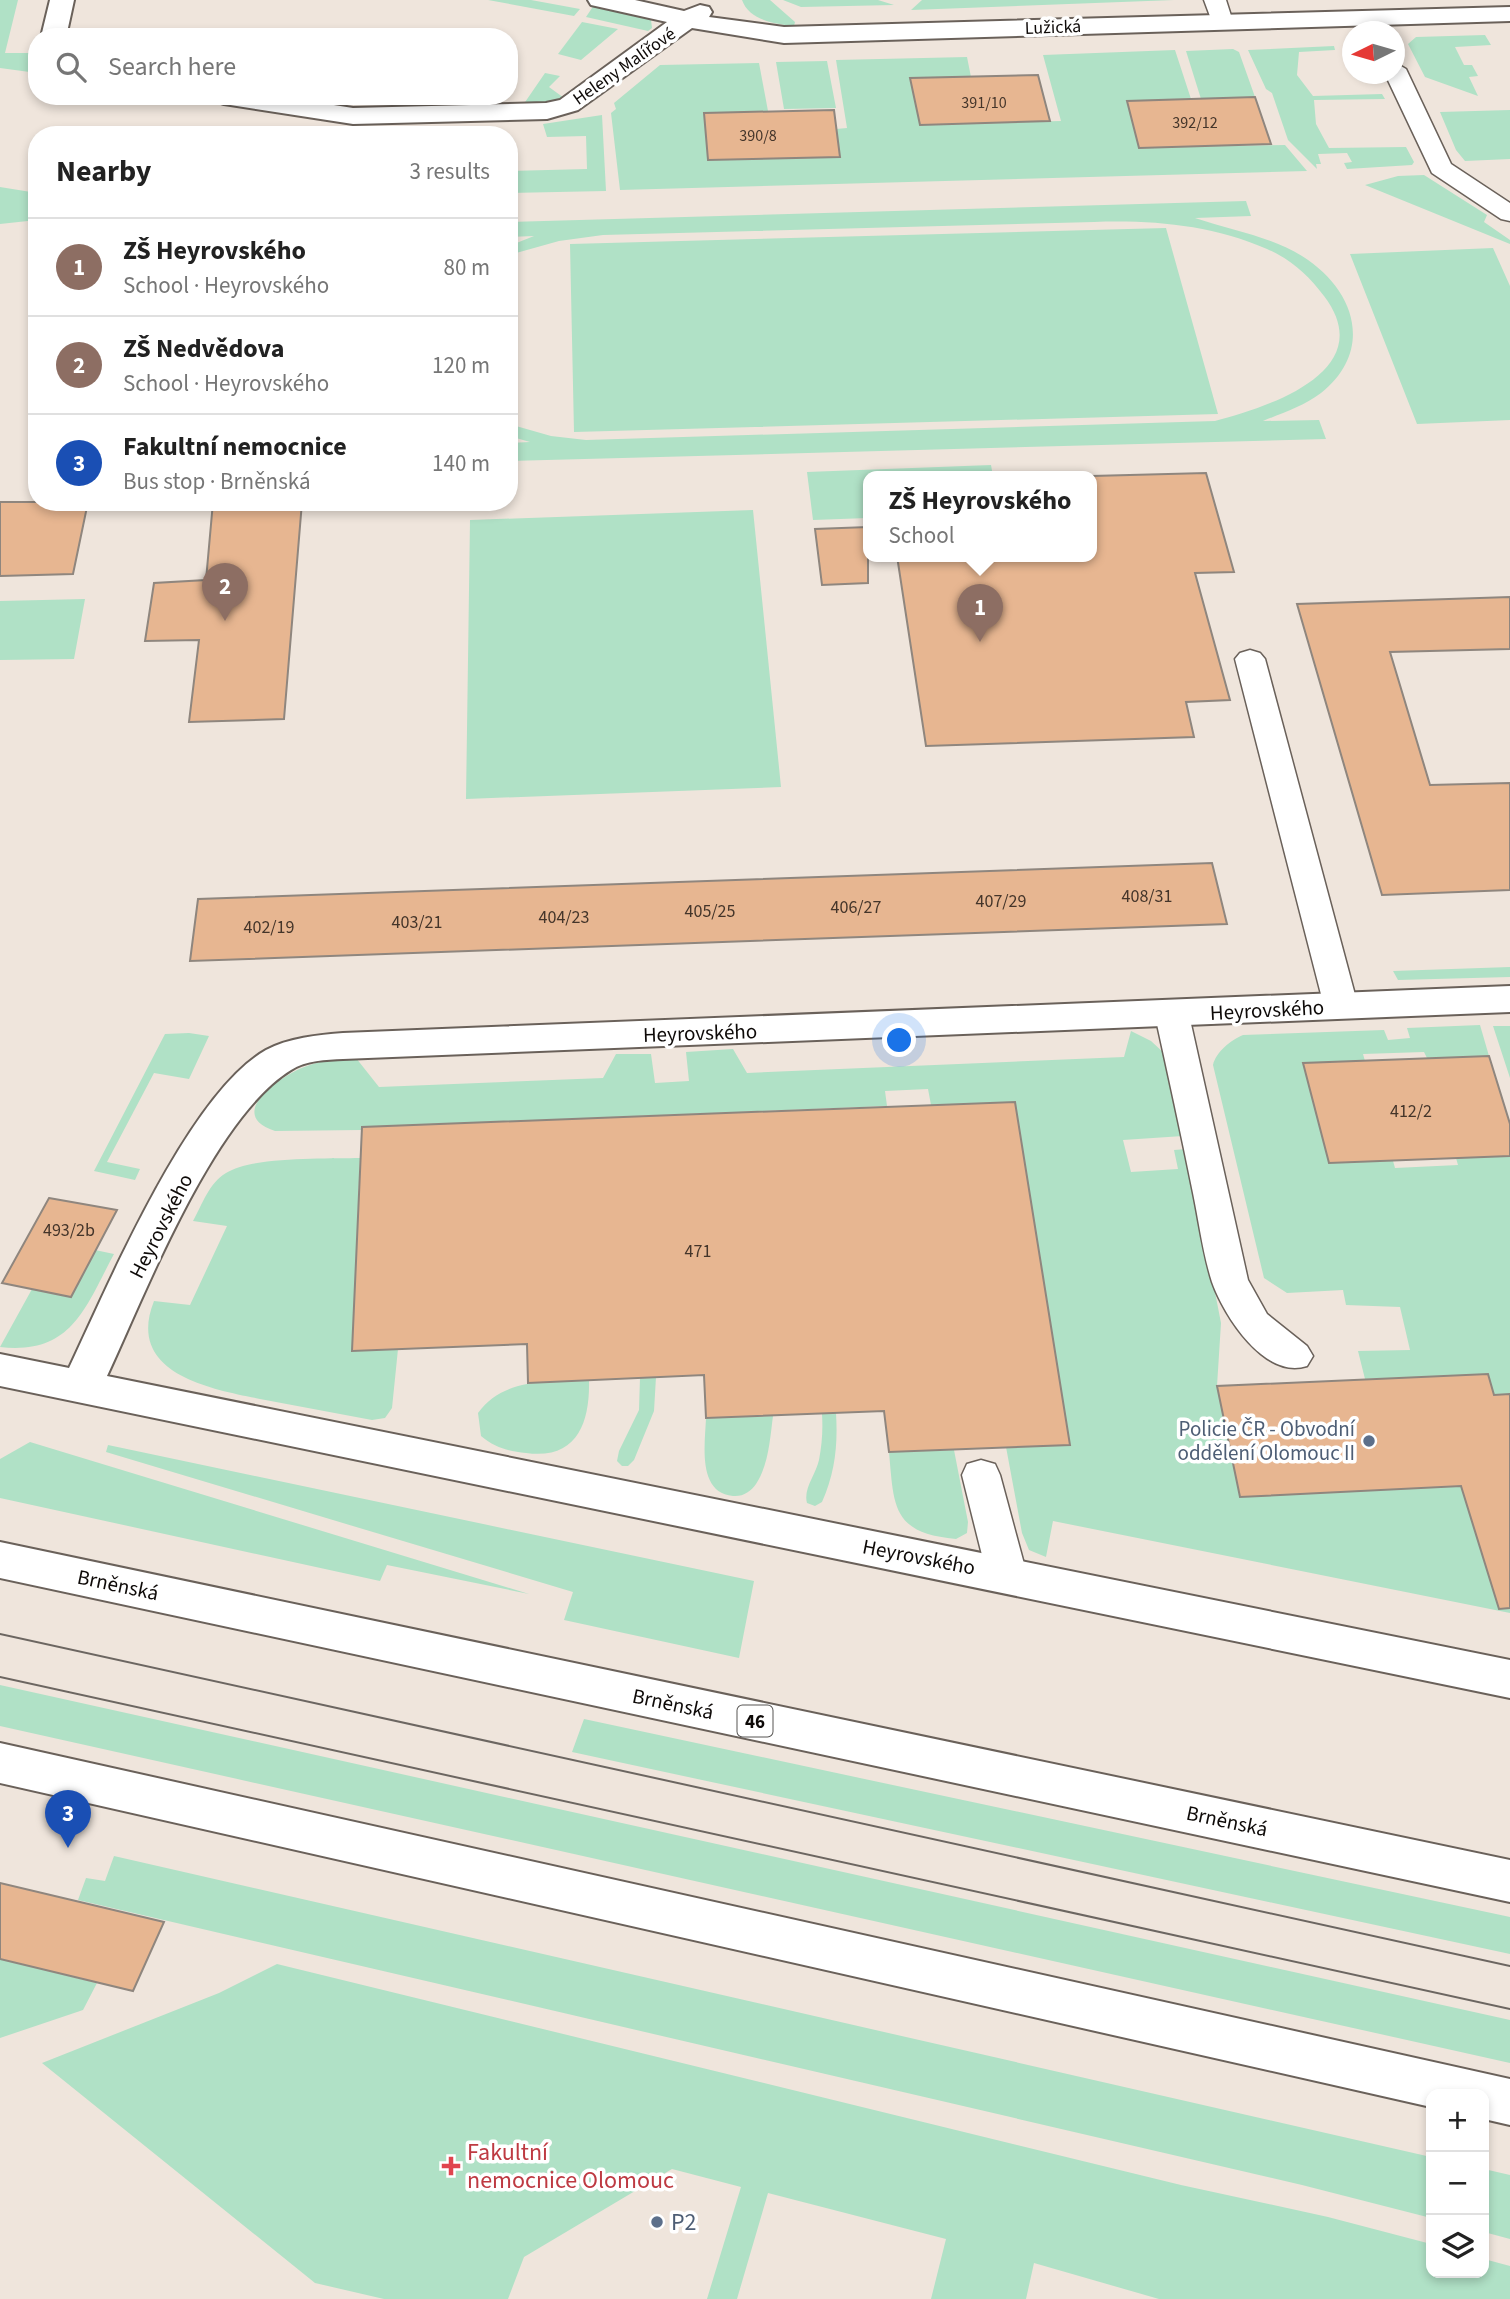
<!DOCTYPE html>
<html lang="en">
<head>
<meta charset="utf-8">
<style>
	body { margin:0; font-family:"Source Sans 3",sans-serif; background:#f6f6f6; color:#222 }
	.controls { position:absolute; right:21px; bottom:21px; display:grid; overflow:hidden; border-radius:14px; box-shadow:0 4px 10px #0003 }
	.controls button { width:63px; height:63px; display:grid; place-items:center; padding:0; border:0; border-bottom:2px solid #e0e0e0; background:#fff; color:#222; font:35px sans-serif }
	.compass { position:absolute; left:1342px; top:21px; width:63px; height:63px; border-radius:50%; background:#fff; box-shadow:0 4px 10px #0003; rotate:265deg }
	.you { position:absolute; left:900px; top:1041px; width:24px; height:24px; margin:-18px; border:5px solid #fff; border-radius:50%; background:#1a73e8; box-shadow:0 0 0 10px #1a73e833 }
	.badge { display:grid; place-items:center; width:46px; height:46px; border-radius:50%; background:#0b8043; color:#fff; font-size:23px; font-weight:700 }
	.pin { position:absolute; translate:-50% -58px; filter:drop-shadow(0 2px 4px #0008) }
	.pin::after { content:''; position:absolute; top:37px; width:24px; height:21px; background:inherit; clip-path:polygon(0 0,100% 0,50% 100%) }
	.popup { position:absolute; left:863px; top:471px; width:234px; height:91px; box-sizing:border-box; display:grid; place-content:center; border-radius:14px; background:#fff; filter:drop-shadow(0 2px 5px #0005); font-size:23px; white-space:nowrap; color:#767676 }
	.popup b { font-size:26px; color:#222 }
	.popup::after { content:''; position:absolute; left:50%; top:100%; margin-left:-14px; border:14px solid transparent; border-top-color:#fff }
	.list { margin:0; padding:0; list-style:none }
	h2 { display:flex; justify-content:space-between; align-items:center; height:91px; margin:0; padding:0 28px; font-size:30px }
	h2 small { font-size:23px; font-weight:400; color:#767676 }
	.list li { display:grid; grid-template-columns:46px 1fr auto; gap:21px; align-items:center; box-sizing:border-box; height:98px; padding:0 28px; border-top:2px solid #e0e0e0 }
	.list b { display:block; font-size:26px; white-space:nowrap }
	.list p { margin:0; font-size:23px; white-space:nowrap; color:#767676 }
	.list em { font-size:23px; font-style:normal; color:#767676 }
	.icon { flex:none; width:38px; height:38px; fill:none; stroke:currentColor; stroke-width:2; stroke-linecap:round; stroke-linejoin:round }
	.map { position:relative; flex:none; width:1510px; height:2299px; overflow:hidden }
	.search { position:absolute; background:#fff; box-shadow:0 4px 10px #0003; left:28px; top:28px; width:490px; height:77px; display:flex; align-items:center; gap:18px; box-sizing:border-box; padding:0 24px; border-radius:28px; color:#767676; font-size:26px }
	.panel { position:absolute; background:#fff; box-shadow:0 4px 10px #0003; left:28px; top:126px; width:490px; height:385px; border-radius:28px }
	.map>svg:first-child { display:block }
	.green { fill:#b0e1c6 }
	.building { fill:#e7b691; stroke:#8f867e; stroke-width:2 }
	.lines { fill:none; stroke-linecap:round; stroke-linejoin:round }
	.service-casing { stroke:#6a615a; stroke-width:3 }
	.minor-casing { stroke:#6a615a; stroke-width:4 }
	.primary-casing { stroke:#6a615a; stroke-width:4 }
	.service { fill:#fff; fill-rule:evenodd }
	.minor { fill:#fff; fill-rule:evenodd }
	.primary { fill:#fff; fill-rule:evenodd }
	.tram { stroke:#6c6661; stroke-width:2 }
	.service-dot { fill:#5c6f8a; stroke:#fff; stroke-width:2.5 }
	.health-dot { fill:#e0444e; stroke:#fff; stroke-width:2.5 }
	.labels { text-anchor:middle; stroke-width:7; stroke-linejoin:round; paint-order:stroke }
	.far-number-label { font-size:16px; fill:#44352a }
	.far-street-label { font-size:18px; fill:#0e0a08; stroke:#fff }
	.number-label { font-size:18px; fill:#44352a }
	.shield { fill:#fff; stroke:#565452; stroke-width:2 }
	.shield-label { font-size:19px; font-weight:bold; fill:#0e0a08 }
	.street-label { font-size:21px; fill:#0e0a08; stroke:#fff }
	.service-label { font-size:21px; fill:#4e5e75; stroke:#fff; text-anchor:end }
	.near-health-label { font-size:24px; fill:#be3a42; stroke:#fff; text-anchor:start }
	.near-service-label { font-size:24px; fill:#4e5e75; stroke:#fff; text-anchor:start }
</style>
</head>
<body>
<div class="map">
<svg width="1510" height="2299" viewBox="0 0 1510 2299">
	<rect width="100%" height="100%" fill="#efe5dc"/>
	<path class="green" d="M0 0H18L5 53H31L37 73 0 68Z
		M488 0H531L580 9 574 16Z
		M742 0H770L795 22 794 26C775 24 749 20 742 0Z
		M783 0H878L894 5 801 7Z
		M922 0H1174L911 10Z
		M594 5 646 17 651 20 652 28 648 31 586 17Z
		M582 22 618 29 581 60 558 54Z
		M1485 35 1491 45 1455 47 1464 65H1472L1478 76 1469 77 1478 96 1425 77 1408 44 1416 37Z
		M1334 46 1335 50 1299 52 1297 75 1313 96 1382 94 1385 99 1314 100 1316 124 1329 148 1406 147 1414 162 1412 165 1347 169 1344 163 1352 162 1347 153 1318 154 1321 164H1316L1317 169 1288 140 1272 93 1266 89 1248 50Z
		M1233 49 1239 52 1255 97 1201 99 1186 51Z
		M1175 50 1191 99 1127 101 1140 147 1285 145 1307 171 620 190 611 113 616 109 614 103 660 65 759 63 768 111 704 113 708 160 840 157 836 129 847 128 836 60 967 57 971 77 920 124 1061 121 1043 55Z
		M827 61 836 108 784 109 776 62Z
		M545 73 560 76 549 87 564 98 521 108Z
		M1510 110V159L1465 161 1456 150 1440 112Z
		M602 115 606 191 509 193V171L587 169 586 136 547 137 543 124Z
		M338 126 407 128 410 135H338Z
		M1424 175 1487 215 1484 222 1510 240V244L1365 185 1398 176Z
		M0 187 37 193V220L0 224Z
		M1246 201 1251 216 1195 218C1231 230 1269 236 1302 256 1355 289 1375 350 1321 393 1304 406 1282 413 1263 421L1319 420 1326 439 509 461V443L530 442 509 436V424L551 436 586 440 1215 421C1268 407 1381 371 1324 296 1308 275 1292 260 1267 249 1211 225 1154 220 1094 222L603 235 559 241 509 255V246L534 236 509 237V222Z
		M1166 228 1218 414 574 432 570 244Z
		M1493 248 1510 286V420L1417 424 1350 254Z
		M991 465 993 476H868V518L813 520 807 472Z
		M753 510 781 787 466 799 470 520Z
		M85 599 74 659 0 660V601Z
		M1510 967V977L1398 980 1393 971Z
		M1480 1025 1489 1056 1427 1058 1424 1052 1363 1054 1395 1168 1458 1165 1456 1158 1510 1156V1394L1494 1395 1488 1374 1365 1379 1358 1351 1410 1350 1400 1307 1346 1305 1343 1290 1287 1293 1264 1278 1213 1065C1216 1052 1231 1040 1243 1035L1384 1030 1388 1040 1410 1038 1407 1028Z
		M1493 1026H1510V1078Z
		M1131 1031 1151 1041 1164 1053 1183 1136 1123 1140 1131 1172 1178 1169 1174 1150 1187 1149 1221 1323 1217 1386 1240 1496 1463 1486 1481 1552H1499L1510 1569V1613L1053 1521 1046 1557 1029 1550 1022 1533 1006 1447 1070 1444 1014 1102 931 1105 928 1089 885 1091 887 1106 362 1127 361 1130 275 1131C223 1114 283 1074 307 1066 323 1060 339 1059 356 1058L379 1087 603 1078 616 1054H651L655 1083 689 1081 686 1052 733 1049 747 1073 1124 1057Z
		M189 1033 209 1036 189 1079 154 1073 107 1162 140 1169 135 1180 94 1171 165 1034Z
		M360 1158 352 1350 398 1349 392 1408 385 1418 372 1420C340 1414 308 1408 276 1402 223 1391 123 1379 154 1301L190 1305 227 1226 193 1221C202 1205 209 1183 226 1173 253 1156 327 1159 360 1158Z
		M95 1250 114 1254C85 1308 72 1355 0 1347L32 1289Z
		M656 1377 654 1411 634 1460 628 1466H622L617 1461 619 1451 639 1410 640 1378Z
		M589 1380C590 1423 577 1460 526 1453 509 1451 495 1448 481 1436L478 1413C504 1377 549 1382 589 1380Z
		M836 1413C838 1445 835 1473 822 1502L815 1506 807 1503C803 1489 816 1474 819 1460 822 1444 823 1430 822 1414Z
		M773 1416C770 1438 769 1464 756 1484 751 1491 743 1497 733 1496 697 1493 705 1444 706 1418Z
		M30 1442 529 1594 387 1565 380 1581 0 1498V1459Z
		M108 1445 754 1581 739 1658 564 1620 573 1592 106 1452Z
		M954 1450 968 1522 967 1533 956 1539C892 1533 894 1507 889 1452Z
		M0 1685 1510 2020V2063L0 1726Z
		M584 1719 1510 1917V1954L572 1752Z
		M114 1856 1431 2157V2218L1302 2185 78 1900 86 1878 105 1881Z
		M0 1959 97 1983 83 2010 0 2038Z
		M277 1964 1181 2185 1328 2217 1431 2244V2273H1484V2259L1510 2266V2299H1159L1034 2263 1026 2299H931L946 2239 768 2193 737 2299H707L741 2187 672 2169 524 2257 508 2299H384L315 2283 42 2063 219 1993Z
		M1484 2169 1510 2175V2239L1484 2232Z"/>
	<path class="building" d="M1038 75 1050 121 920 125 910 78Z
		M1255 97 1271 144 1139 148 1127 101Z
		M834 110 840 157 708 160 704 113Z
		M1206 473 1234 572 1195 573 1230 700 1186 702 1194 737 926 746 897 556H1092V476Z
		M0 502H88L73 574 0 576Z
		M213 502H302L284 719 189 722 199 640 145 641 154 583 206 580Z
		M868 527V583L822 585 815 529Z
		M1510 597V649L1390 652 1430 785 1510 783V890L1382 895 1297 604Z
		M1212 863 1227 924 190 961 198 899Z
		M1489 1056 1510 1124V1156L1329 1163 1303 1063Z
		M1015 1102 1070 1445 889 1452 884 1411 706 1418 704 1375 528 1383 527 1344 352 1351 362 1127Z
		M49 1198 117 1210 71 1297 2 1283Z
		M1488 1374 1494 1395 1510 1394V1608L1499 1609 1461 1486 1240 1497 1217 1386Z
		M0 1883 164 1922 133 1991 0 1959Z"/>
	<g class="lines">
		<defs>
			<path id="service" d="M1204 0H1226L1233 22 1230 27H1214Z
				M1369 12 1377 14 1387 32H1364L1358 19Z
				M1394 62 1406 69 1451 164 1510 203V221L1501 219 1432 173 1385 74H1394Z
				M1250 650 1260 653 1265 659 1358 1006 1353 1014 1341 1017 1329 1014 1324 1006 1235 659 1240 653Z
				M1172 1003 1184 1007 1189 1015 1248 1280 1267 1314 1307 1346 1313 1356 1307 1366C1265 1380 1224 1316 1212 1282 1203 1254 1199 1222 1193 1193 1181 1133 1168 1074 1155 1015L1160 1007Z
				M981 1460 995 1464 1000 1475 1027 1575 1021 1586 1007 1591 993 1586 987 1575 962 1475 967 1464Z"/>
			<path id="minor" d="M50 0H74L66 37H41Z
				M588 0H635L684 11 700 5 709 7 712 12 709 17 784 27 1510 7V21L784 43 692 28 578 110 547 119 353 124 224 104 215 101 211 96H276L353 108 546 103 560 100 667 22 591 5Z
				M1510 986V1012L343 1059C326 1060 306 1060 291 1070 213 1118 146 1292 107 1376L1510 1660V1698L0 1386V1354L69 1368C108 1286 188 1094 266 1050 288 1038 318 1035 343 1033Z"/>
			<path id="primary" d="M0 1542 1510 1860V1902L0 1578Z
				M0 1743 1510 2079V2125L1484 2119V2094H1431V2107L0 1783Z"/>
		</defs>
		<use href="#service" class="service-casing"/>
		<use href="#minor" class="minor-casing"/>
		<use href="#primary" class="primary-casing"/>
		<use href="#service" class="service"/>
		<use href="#minor" class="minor"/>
		<use href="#primary" class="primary"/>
		<path class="tram" d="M0 1634 1510 1966
			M0 1677 1510 2009"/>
	</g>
	<g class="service-dot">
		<circle cx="1369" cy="1441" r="7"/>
		<circle cx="657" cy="2222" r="7"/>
	</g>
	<path class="health-dot" d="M447.5 2155.5h7v7h7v7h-7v7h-7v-7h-7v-7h7z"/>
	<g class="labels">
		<g class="far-number-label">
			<text x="984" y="108">391/10</text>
			<text x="1195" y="128">392/12</text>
			<text x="758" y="141">390/8</text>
		</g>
		<g class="far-street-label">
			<text transform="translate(1053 27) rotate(-2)" y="6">Lužická</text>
			<text transform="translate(624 66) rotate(-35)" y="6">Heleny Malířové</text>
		</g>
		<g class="number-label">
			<text x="1147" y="902">408/31</text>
			<text x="1001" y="907">407/29</text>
			<text x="856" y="913">406/27</text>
			<text x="710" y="917">405/25</text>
			<text x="564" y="923">404/23</text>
			<text x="417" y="928">403/21</text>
			<text x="269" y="933">402/19</text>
			<text x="1411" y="1117">412/2</text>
			<text x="69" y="1236">493/2b</text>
			<text x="698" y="1257">471</text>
		</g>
		<rect class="shield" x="737.5" y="1705.5" width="35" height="31" rx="5"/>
		<g class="shield-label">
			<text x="755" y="1728">46</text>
		</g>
		<g class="street-label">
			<text transform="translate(1267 1010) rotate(-3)" y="7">Heyrovského</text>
			<text transform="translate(700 1033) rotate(-2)" y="7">Heyrovského</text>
			<text transform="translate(161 1226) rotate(-63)" y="7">Heyrovského</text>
			<text transform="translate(919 1557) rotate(11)" y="7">Heyrovského</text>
			<text transform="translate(118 1585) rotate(12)" y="7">Brněnská</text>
			<text transform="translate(673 1704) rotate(12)" y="7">Brněnská</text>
			<text transform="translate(1227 1821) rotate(12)" y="7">Brněnská</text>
		</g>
		<g class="service-label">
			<text x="1355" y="1436">Policie ČR - Obvodní<tspan x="1355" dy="24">oddělení Olomouc II</tspan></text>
		</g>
		<g class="near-health-label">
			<text x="467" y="2160">Fakultní<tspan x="467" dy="28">nemocnice Olomouc</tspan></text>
		</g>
		<g class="near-service-label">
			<text x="671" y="2230">P2</text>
		</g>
	</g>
</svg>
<div class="controls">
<button>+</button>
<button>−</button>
<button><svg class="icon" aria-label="layers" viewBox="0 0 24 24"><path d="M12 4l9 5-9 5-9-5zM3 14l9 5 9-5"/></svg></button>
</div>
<svg class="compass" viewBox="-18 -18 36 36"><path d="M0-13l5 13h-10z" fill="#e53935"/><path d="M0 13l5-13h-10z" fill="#767676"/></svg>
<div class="you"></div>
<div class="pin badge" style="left:980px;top:642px;background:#8d6e63">1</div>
<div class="popup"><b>ZŠ Heyrovského</b>School</div>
<div class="pin badge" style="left:225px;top:621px;background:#8d6e63">2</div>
<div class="pin badge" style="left:68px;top:1848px;background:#1a4fb4">3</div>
<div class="search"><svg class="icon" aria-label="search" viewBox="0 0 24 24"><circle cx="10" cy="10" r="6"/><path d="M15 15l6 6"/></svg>Search here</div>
<section class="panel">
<h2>Nearby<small>3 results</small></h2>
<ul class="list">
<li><span class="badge" style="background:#8d6e63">1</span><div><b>ZŠ Heyrovského</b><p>School · Heyrovského</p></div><em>80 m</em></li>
<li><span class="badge" style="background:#8d6e63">2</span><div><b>ZŠ Nedvědova</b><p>School · Heyrovského</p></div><em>120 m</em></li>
<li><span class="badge" style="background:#1a4fb4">3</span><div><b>Fakultní nemocnice</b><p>Bus stop · Brněnská</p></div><em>140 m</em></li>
</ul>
</section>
</div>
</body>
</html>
